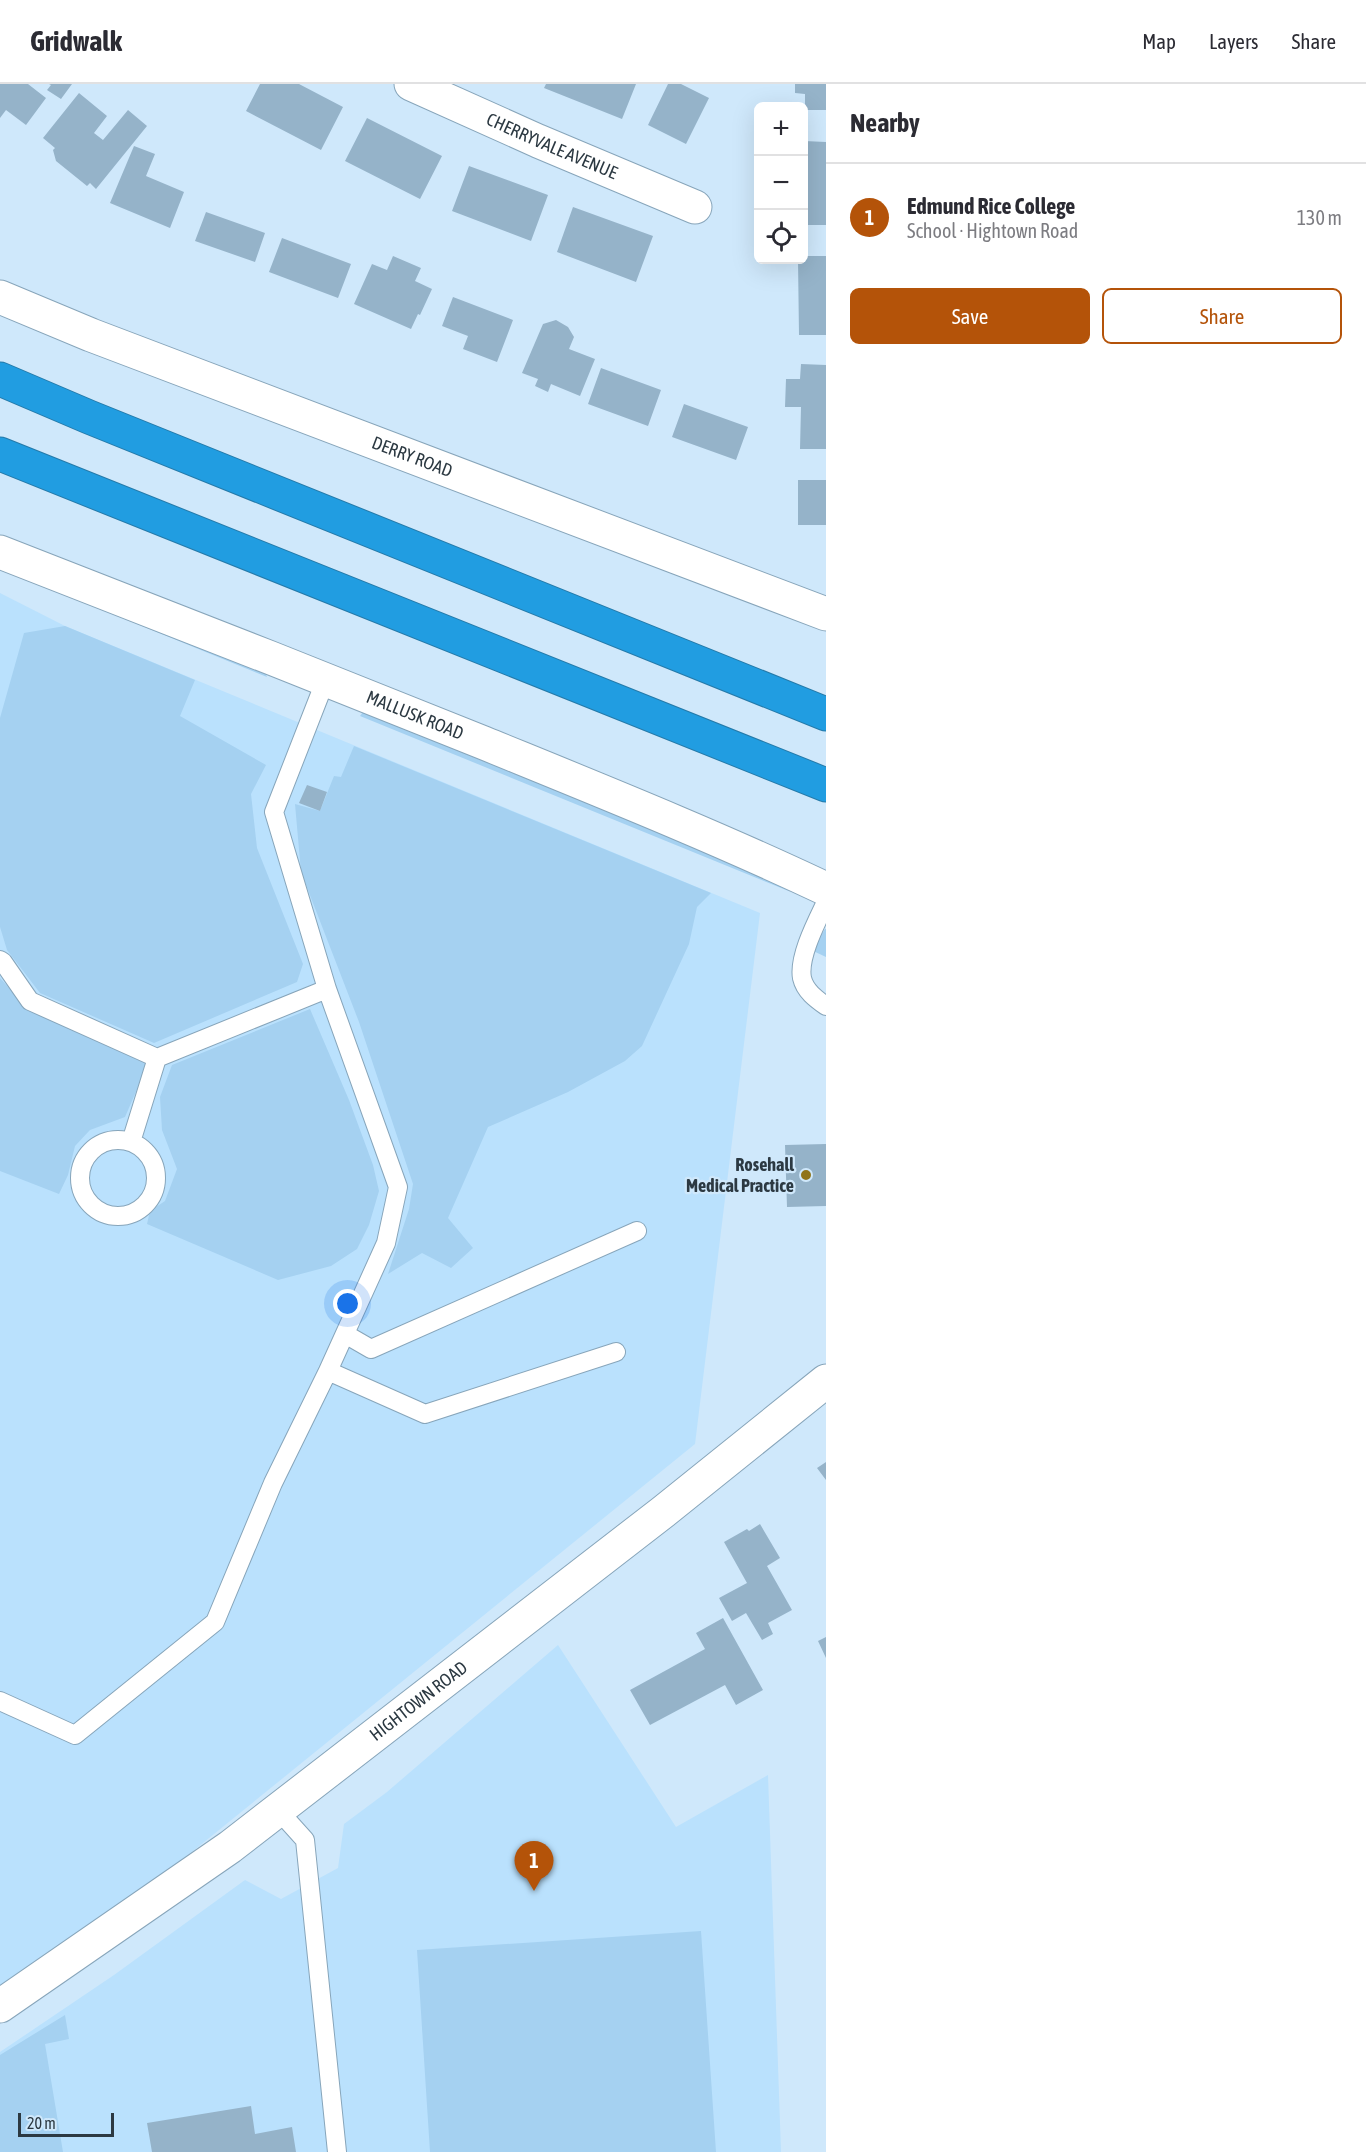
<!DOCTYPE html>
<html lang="en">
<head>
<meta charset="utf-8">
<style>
	body { margin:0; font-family:"Asap Condensed",sans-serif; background:#f2f2f3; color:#2b2b33 }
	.controls { position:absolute; right:18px; top:18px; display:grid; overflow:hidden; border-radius:9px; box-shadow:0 6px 24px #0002 }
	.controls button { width:54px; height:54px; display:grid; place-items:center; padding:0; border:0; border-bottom:2px solid #e1e1e2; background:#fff; color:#2b2b33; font:30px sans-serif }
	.scale { position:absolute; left:18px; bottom:15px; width:96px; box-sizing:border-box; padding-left:6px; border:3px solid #2c3942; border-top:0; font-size:16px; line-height:21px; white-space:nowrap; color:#2c3942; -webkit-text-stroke:4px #cfe8fb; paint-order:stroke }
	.you { position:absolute; left:348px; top:1220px; width:21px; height:21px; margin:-15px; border:4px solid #fff; border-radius:50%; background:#1a73e8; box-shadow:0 0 0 9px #1a73e833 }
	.badge { display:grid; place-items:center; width:39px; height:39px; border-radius:50%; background:#b45309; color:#fff; font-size:20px; font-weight:700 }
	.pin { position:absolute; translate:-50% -50px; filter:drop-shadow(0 2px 3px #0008) }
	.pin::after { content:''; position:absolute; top:32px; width:21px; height:18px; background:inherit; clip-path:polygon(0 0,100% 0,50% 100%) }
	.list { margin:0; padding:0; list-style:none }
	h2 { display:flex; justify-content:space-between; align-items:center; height:78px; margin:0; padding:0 24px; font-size:26px }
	h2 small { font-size:20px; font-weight:400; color:#7c7c81 }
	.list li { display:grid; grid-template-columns:39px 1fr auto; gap:18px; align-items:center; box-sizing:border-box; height:108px; padding:0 24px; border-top:2px solid #e1e1e2 }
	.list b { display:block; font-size:22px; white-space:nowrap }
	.list p { margin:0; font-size:20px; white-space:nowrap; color:#7c7c81 }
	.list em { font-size:20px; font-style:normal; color:#7c7c81 }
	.actions { display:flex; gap:12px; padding:18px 24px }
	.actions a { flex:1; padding:14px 0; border:2px solid #b45309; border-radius:9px; text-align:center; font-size:21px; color:#b45309 }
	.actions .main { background:#b45309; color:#fff }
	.icon { flex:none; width:33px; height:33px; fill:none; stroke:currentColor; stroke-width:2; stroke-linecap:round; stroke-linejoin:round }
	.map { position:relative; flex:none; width:826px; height:2068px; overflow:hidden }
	header { display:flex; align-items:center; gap:36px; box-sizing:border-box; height:84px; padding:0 30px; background:#fff; border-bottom:2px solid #e1e1e2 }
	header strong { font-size:28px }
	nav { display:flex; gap:33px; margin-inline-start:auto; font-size:21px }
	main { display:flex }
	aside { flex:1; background:#fff }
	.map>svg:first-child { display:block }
	.built { fill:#bae1fd }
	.green { fill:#a5d1f1 }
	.building { fill:#95b3c9 }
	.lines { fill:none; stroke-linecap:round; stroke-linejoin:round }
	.service-casing { stroke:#87a5ba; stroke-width:20 }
	.minor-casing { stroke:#87a5ba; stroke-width:35 }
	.secondary-casing { stroke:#87a5ba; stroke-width:35 }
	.motorway-casing { stroke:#257aa9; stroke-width:35 }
	.service { stroke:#fff; stroke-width:18 }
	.minor { stroke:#fff; stroke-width:33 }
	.secondary { stroke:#fff; stroke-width:33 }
	.motorway { stroke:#219de1; stroke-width:33 }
	.poi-dot { fill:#907419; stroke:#cfe8fb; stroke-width:2 }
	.labels { text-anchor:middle; stroke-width:4.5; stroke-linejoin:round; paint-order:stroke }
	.street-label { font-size:18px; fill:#2c3942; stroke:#cfe8fb }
	.poi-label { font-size:18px; font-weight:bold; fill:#2c3942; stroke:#cfe8fb; text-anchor:end }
</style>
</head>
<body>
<header>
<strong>Gridwalk</strong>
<nav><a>Map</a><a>Layers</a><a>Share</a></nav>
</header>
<main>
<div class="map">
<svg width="826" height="2068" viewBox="0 0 826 2068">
	<rect width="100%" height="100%" fill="#cfe8fb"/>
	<path class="built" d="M0 509 65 542 760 829 695 1360 8 1917 0 1901Z
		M558 1561 676 1743 768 1691 781 2068H0V1968L114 1891 245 1796 281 1815 338 1784 344 1740 387 1708Z"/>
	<path class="green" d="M61 509 265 588 267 593Z
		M65 542 195 596 180 632 266 681 251 710 257 764 303 880 297 898 154 959 40 909 7 866 0 843V634L24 549Z
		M363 628 741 782 791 808 360 632Z
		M354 662 711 809 697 823 689 860 642 962 625 977 568 1008 488 1043 448 1134 473 1164 451 1184 422 1169 388 1190 409 1125 413 1100 359 938 301 788 295 720 320 727 334 692 341 693Z
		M825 845H826V873L811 866Z
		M0 894 30 927 148 980 125 1033 90 1046 75 1062 68 1091 59 1110 0 1087Z
		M310 925 349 1016 373 1081 379 1107 369 1141 357 1165 331 1182 278 1196 147 1140 150 1127 165 1117 177 1085 162 1046 160 1013 172 981Z
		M701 1847 716 2068H430L417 1866Z
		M65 1931 69 1955 45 1960 63 2068H0V1971Z"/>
	<path class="building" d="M0 0H28L46 14 26 41 6 26 0 34Z
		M49 0H72L61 15 47 6 51 1Z
		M260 0H299L343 23 321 66 246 27Z
		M546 0H636L622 35 544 4Z
		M668 0H681L709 14 686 60 648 41Z
		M795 0H826V26H805V10L795 9Z
		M79 9 107 32 94 49 103 56 128 26 147 42 96 105 90 99 87 102 56 77 53 66 55 64 43 54Z
		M367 34 442 72 420 115 345 77Z
		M804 57 826 58V141H804Z
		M134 62 155 70 146 92 184 108 170 144 110 119Z
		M469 82 548 111 531 157 452 127Z
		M573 123 653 152 636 198 557 168Z
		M206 128 265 149 255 178 195 157Z
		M282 154 351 180 338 214 269 188Z
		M393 172 421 184 415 197 432 205 420 231 418 230 411 245 354 220 372 180 387 186Z
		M804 172H826V251H799L798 176H804Z
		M453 213 513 236 497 278 463 265 468 252 442 242Z
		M556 236 568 243 574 253 569 265 595 275 580 312 551 300 548 308 535 302 538 295 522 289 543 240Z
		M801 280 826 281V365H800L801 323H785L786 295H800Z
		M601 284 661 306 648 342 588 320Z
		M684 320 748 343 736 376 672 353Z
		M798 396H826V441H798Z
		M307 701 327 708 320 727 299 719Z
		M826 1060V1122L787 1123 785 1061Z
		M826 1378V1396L817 1384Z
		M760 1440 780 1474 767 1482 792 1526 768 1539 773 1550 762 1556 746 1529 732 1537 719 1514 747 1499 724 1458 747 1445 749 1447Z
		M723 1534 763 1606 736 1621 725 1601 650 1641 630 1606 705 1565 696 1549Z
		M826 1553V1574L818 1557Z
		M251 2022 255 2050 292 2043 296 2068H152L147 2039Z"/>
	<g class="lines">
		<defs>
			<path id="service" d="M826 818C817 837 798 873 802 894 805 907 816 915 826 922
				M0 876 3 878 30 917 157 974 327 905
				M80 1094a38 38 0 1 1 76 0a38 38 0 1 1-76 0Z
				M131 1058 157 974
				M345 1250 371 1265 637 1147
				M328 1287 425 1330 616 1268
				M0 1617 75 1651 215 1538 273 1399 328 1287 386 1159 398 1103 327 905 274 728 326 595
				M278 1726 305 1756 337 2068"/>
			<g id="minor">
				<path id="s1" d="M411 0 538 57 695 123"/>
				<path id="s2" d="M0 213 91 251 826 530"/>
			</g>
			<g id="secondary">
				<path id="s3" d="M0 468C162 531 323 594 484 659 599 706 714 752 826 805"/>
				<path id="s4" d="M0 1922 230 1763 663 1428 826 1297"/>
			</g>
			<path id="motorway" d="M0 295 89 333 826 630
				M0 370 826 701"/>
		</defs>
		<use href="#service" class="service-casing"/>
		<use href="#minor" class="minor-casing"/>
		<use href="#secondary" class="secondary-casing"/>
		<use href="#motorway" class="motorway-casing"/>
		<use href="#service" class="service"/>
		<use href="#minor" class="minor"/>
		<use href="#secondary" class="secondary"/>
		<use href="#motorway" class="motorway"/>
	</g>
	<circle class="poi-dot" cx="806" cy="1091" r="6"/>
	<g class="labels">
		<g class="street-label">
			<text dy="6" stroke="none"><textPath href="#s1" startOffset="154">CHERRYVALE AVENUE</textPath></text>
			<text dy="6" stroke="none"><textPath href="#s2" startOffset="442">DERRY ROAD</textPath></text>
			<text dy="6" stroke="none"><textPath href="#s3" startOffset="446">MALLUSK ROAD</textPath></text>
			<text dy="6" stroke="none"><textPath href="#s4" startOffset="518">HIGHTOWN ROAD</textPath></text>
		</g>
		<g class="poi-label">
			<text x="794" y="1087">Rosehall<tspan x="794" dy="21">Medical Practice</tspan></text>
		</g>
	</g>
</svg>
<div class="controls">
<button>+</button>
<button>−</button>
<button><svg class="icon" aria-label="locate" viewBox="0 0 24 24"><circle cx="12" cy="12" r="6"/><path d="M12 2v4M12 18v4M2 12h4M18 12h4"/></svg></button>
</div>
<div class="scale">20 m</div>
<div class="you"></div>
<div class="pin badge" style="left:534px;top:1807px">1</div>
</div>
<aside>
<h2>Nearby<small></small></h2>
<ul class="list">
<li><span class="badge">1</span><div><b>Edmund Rice College</b><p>School · Hightown Road</p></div><em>130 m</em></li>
</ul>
<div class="actions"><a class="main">Save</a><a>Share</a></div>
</aside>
</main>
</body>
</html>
